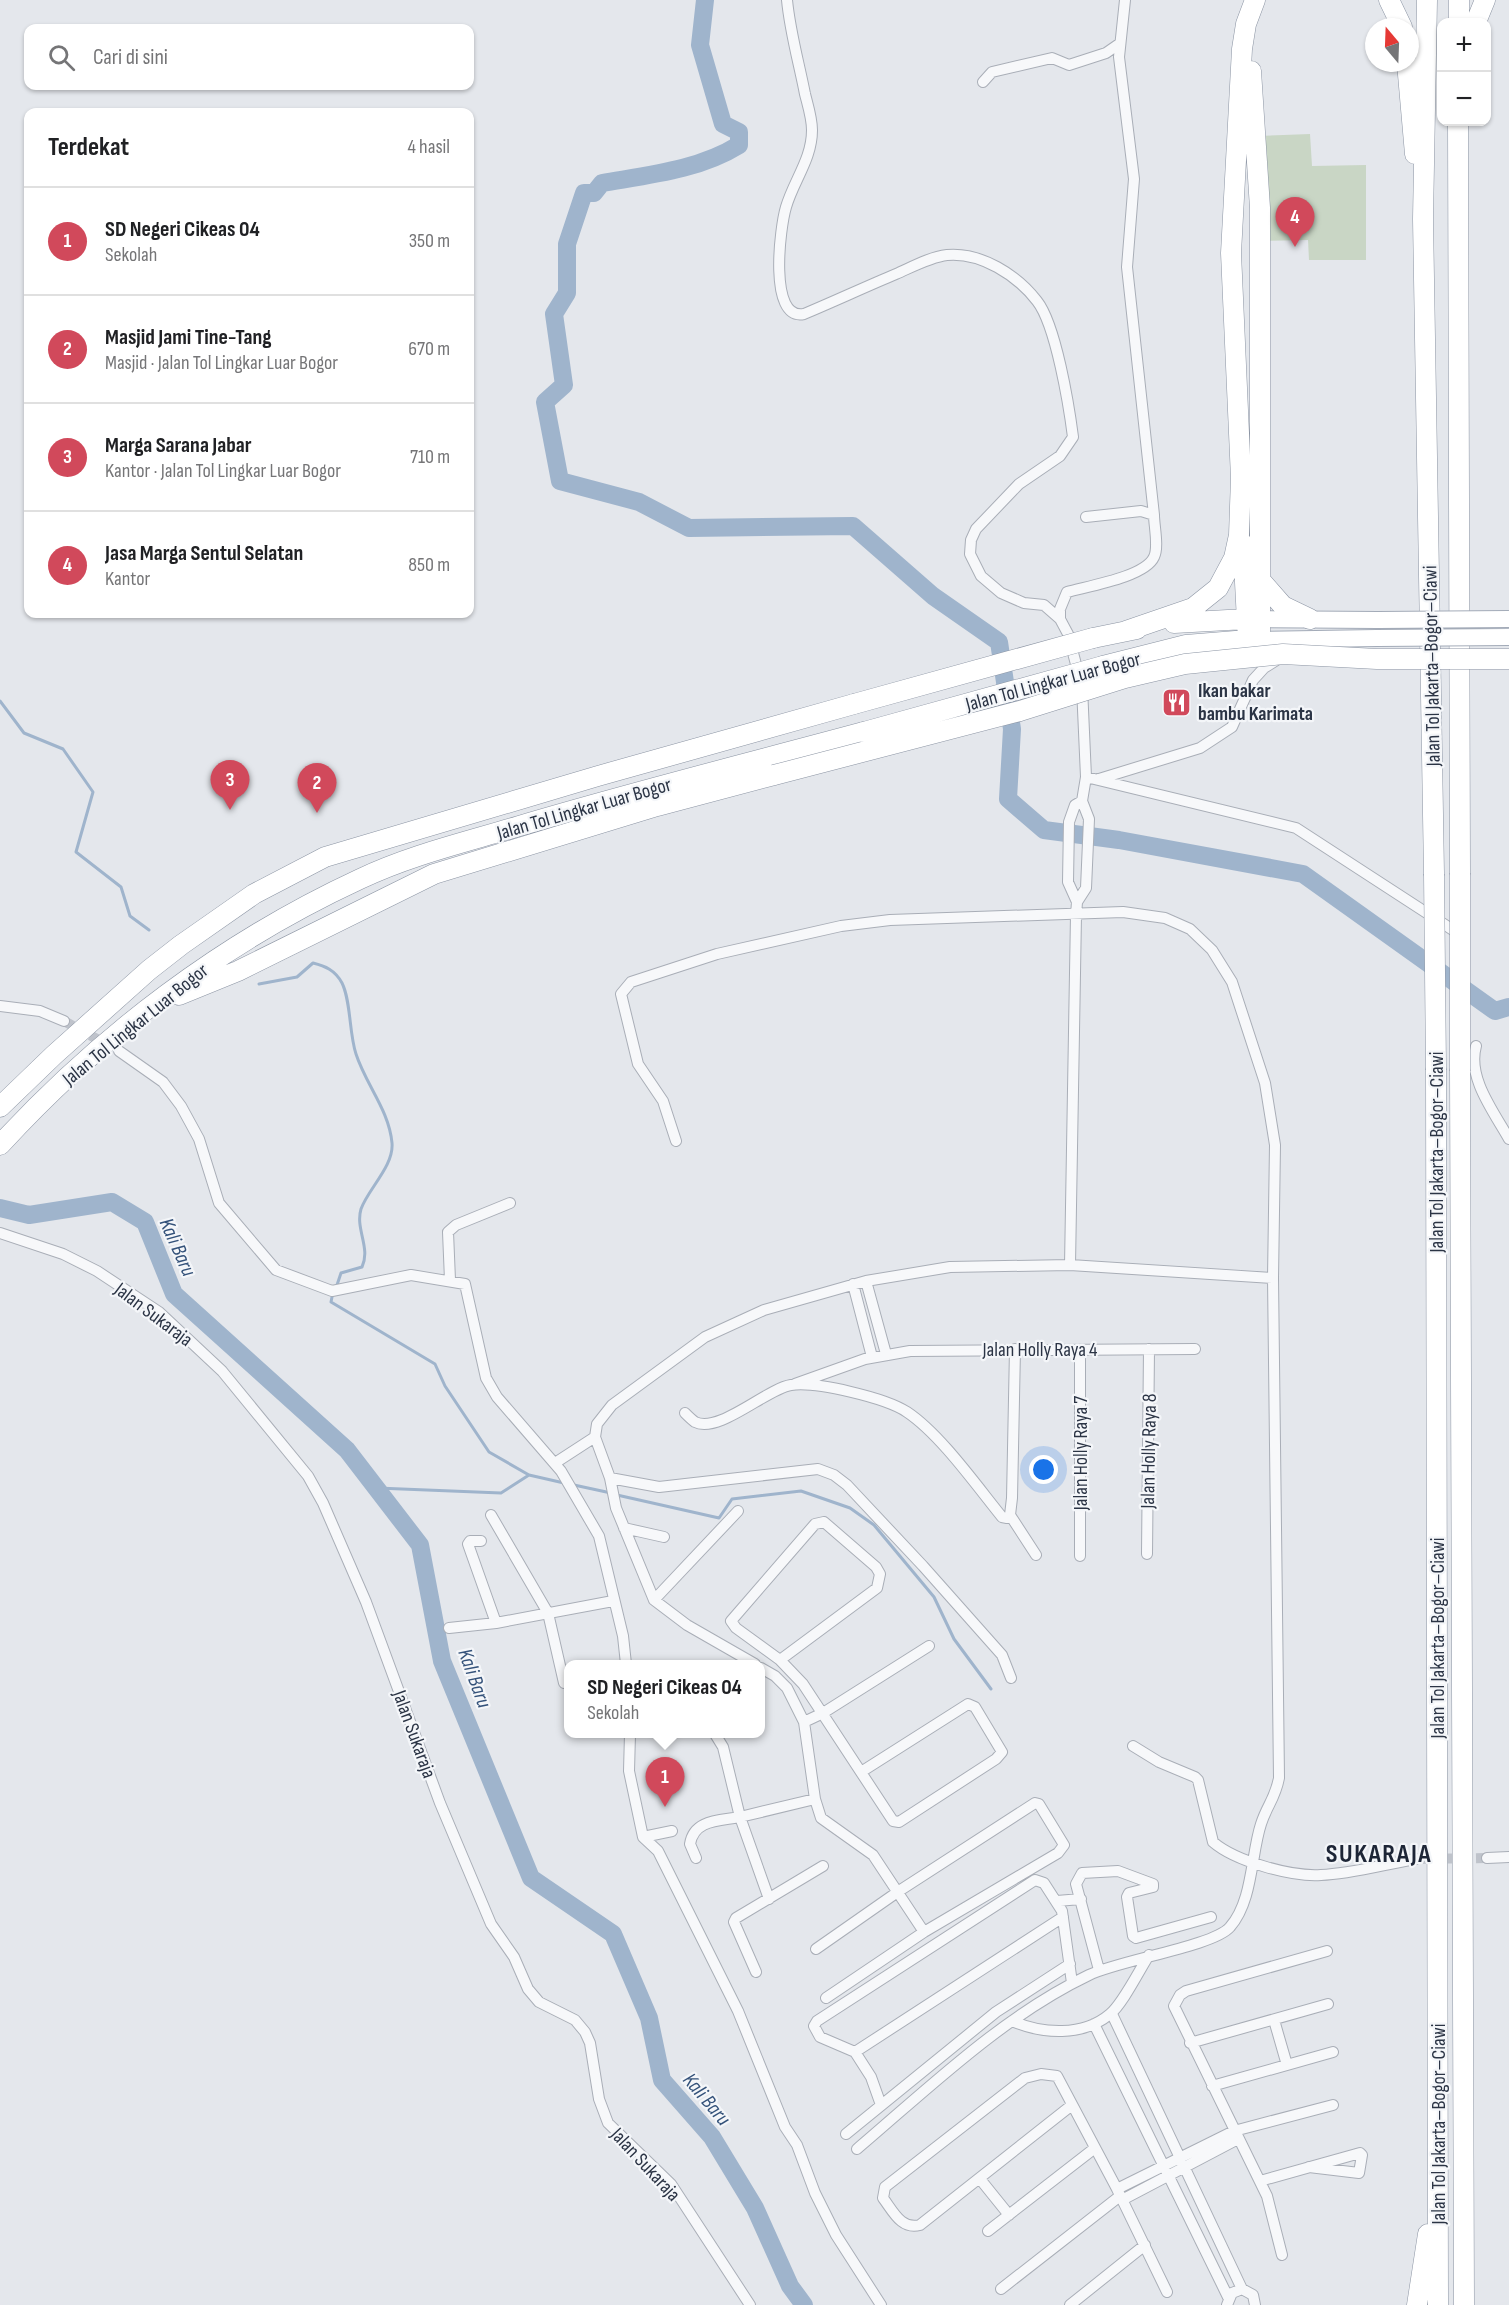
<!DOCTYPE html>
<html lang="id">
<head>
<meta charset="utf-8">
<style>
	body { margin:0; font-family:"Sofia Sans Condensed",sans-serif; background:#f6f6f6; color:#202124 }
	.controls { position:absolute; right:18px; top:18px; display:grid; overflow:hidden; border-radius:12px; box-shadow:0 2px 4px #0004 }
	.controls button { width:54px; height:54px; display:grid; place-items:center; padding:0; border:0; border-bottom:2px solid #e0e0e0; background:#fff; color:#202124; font:30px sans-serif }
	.compass { position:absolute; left:1365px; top:18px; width:54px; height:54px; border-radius:50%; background:#fff; box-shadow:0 2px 4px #0004; rotate:341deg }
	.you { position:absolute; left:1044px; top:1470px; width:21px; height:21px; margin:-15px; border:4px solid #fff; border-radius:50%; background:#1a73e8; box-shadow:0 0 0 9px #1a73e833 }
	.badge { display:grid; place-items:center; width:39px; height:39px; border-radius:50%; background:#d1495b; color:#fff; font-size:20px; font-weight:700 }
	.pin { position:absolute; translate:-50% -50px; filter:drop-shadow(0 2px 3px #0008) }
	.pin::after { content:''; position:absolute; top:32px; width:21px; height:18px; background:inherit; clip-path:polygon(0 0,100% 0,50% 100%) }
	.popup { position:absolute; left:564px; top:1660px; width:201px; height:78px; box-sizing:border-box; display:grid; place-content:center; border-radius:12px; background:#fff; filter:drop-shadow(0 2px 4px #0005); font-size:20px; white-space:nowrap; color:#757577 }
	.popup b { font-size:22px; color:#202124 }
	.popup::after { content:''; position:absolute; left:50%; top:100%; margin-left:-12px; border:12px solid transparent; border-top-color:#fff }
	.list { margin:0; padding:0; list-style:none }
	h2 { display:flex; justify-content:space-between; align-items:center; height:78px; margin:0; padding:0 24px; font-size:26px }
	h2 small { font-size:20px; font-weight:400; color:#757577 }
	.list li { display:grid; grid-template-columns:39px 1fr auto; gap:18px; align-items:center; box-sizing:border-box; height:108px; padding:0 24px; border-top:2px solid #e0e0e0 }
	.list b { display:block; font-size:22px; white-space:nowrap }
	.list p { margin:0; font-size:20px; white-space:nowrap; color:#757577 }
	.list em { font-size:20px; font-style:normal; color:#757577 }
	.icon { flex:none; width:33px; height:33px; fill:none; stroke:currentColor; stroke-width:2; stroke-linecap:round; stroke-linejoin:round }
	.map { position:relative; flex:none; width:1509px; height:2305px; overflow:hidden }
	.search { position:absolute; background:#fff; box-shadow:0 2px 4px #0004; left:24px; top:24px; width:450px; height:66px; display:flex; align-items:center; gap:15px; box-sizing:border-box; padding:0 21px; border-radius:12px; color:#757577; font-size:22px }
	.panel { position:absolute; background:#fff; box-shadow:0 2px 4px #0004; left:24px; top:108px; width:450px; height:510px; border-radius:12px }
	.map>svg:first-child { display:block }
	.green { fill:#c9d6c5 }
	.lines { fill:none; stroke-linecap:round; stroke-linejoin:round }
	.stream { stroke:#9fb4cc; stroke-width:3 }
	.river { stroke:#9fb4cc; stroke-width:18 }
	.street-tunnel { stroke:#bfc3cb; stroke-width:10; stroke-dasharray:10 5; stroke-linecap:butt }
	.street-casing { stroke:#a9aeb7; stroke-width:12 }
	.primary-casing { stroke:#a3abb8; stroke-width:18 }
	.highway-casing { stroke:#8b94a3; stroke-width:21 }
	.street { stroke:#f7f8fa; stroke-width:10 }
	.primary { stroke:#fff; stroke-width:16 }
	.highway { stroke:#fff; stroke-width:20 }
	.primary-bridge-casing { stroke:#a3abb8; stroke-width:18; stroke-linecap:butt }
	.highway-bridge-casing { stroke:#8b94a3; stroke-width:21; stroke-linecap:butt }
	.primary-bridge { stroke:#fff; stroke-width:16 }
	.highway-bridge { stroke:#fff; stroke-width:20 }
	.labels { text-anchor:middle; stroke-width:4.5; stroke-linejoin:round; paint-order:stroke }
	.street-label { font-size:20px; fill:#2b3445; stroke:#f4f6f9 }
	.poi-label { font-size:20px; font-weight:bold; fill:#2b3445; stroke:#f4f6f9; text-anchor:start }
	.water-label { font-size:21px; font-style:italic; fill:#34527a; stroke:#f4f6f9 }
	.district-label { font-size:26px; font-weight:bold; letter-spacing:1.5px; fill:#1d2536; stroke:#f4f6f9 }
</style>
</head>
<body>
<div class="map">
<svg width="1509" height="2305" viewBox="0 0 1509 2305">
	<rect width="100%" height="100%" fill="#e4e7ec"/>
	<path class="green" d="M1310 134 1312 166 1366 165V260H1309L1308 240 1260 241 1257 136Z"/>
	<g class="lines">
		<path class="stream" d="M0 701 24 733 63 749 93 792 76 852 121 887 130 916 149 930
			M259 984 297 977 313 963C325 966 335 970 342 983 351 1001 349 1033 356 1054 366 1085 389 1110 392 1143 394 1166 368 1189 361 1209 355 1229 371 1248 362 1267L341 1273 336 1288
			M332 1297 331 1302 435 1364 445 1386 489 1452 529 1475
			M574 1485 611 1493
			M377 1488 501 1493 529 1475 564 1483
			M617 1495 719 1518 732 1499 801 1491 850 1508 874 1525 934 1597 954 1639 991 1689"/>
		<path class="river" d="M705 0 700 45 723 124 739 132V145C699 170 648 175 602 183L594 193H584L567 244V293L554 314 564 385 545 402 560 481 639 502 689 528 853 526 933 596 999 642 1012 729 1008 799 1044 830 1119 840 1303 874 1495 1011 1509 1007
			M0 1208 29 1215 112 1202 145 1222 174 1294 347 1450 420 1545 442 1661 531 1878 613 1934 649 2018 662 2080 712 2137 755 2208 790 2286 804 2305"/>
		<path class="street-tunnel" d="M64 1021 108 1045
			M1416 1859 1487 1858"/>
		<defs>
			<path id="street" d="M787 0C790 32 799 63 805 94 808 106 812 118 812 130 812 159 794 180 786 207 780 227 768 321 804 314 835 301 865 287 896 274 912 267 930 257 947 255 981 252 1017 275 1037 301 1056 325 1069 406 1073 437L1060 456 1019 484 976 529 971 540 970 554 981 576 1001 593 1024 603 1044 605 1060 619 1068 634 1082 687 1086 777 1082 801 1089 819 1086 888 1077 902 1076 915 1070 1265
				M983 82 992 72 1052 58 1069 65 1106 53 1119 44
				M1086 517 1141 511 1154 515
				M1060 619V609L1067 592C1088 586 1145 577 1154 557 1159 547 1154 526 1154 515L1127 267 1134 179 1119 57 1125 0
				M1086 777 1296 828 1456 932H1461
				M1099 779 1200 748 1232 727 1253 680 1264 668 1280 658
				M1077 902 1068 882 1069 822 1075 805 1082 801
				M0 1006 40 1011 64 1021
				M1476 1046C1467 1078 1494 1112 1509 1139
				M119 1051 163 1082 181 1106 199 1139 219 1203 276 1270 332 1291 411 1275 465 1284 486 1378 497 1397 561 1471 599 1536 623 1636 626 1664
				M676 1141 663 1101 638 1064 621 994 631 982 717 954 841 926 890 920 1123 912 1165 918 1190 929 1212 950 1232 982 1265 1083 1275 1145 1273 1278 1279 1778C1275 1799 1267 1805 1261 1824 1251 1854 1253 1901 1230 1927 1214 1946 1120 1960 1089 1975 1003 2016 930 2087 857 2149
				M0 1233 63 1254 97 1271 159 1312 222 1371 308 1476 323 1503 366 1602 440 1803 491 1924 514 1957 528 1989 539 2002 575 2020 585 2032 590 2043 599 2099 608 2123 671 2184 750 2305
				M450 1280 448 1232 456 1225 510 1203
				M866 1281 886 1354
				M853 1284 872 1357
				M1080 1350V1556
				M795 1384 865 1359 910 1351 1195 1349
				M685 1413C688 1416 692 1420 695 1422 719 1434 766 1389 791 1385 815 1381 886 1398 907 1412 940 1434 976 1485 1002 1517L1007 1518 1010 1515 1012 1498 1015 1349
				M555 1463 595 1437
				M610 1478 659 1487 818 1469 834 1475 847 1485 923 1566 1002 1655 1011 1678
				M491 1515 548 1613 564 1683
				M1010 1515 1036 1555
				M624 1528 664 1537
				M481 1541H470L468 1544 496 1623
				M1147 1554 1149 1349
				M654 1600 738 1511
				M449 1628 496 1623 613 1601
				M780 1660 736 1628 731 1621 815 1524 824 1522 876 1567 880 1574 877 1588 780 1660 803 1684 893 1821 899 1822 996 1759 1002 1752 975 1707 968 1704 861 1772
				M755 1664 687 1625 654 1600 616 1508 610 1478 595 1437 597 1424 612 1405 705 1337 764 1310 866 1281 950 1267 1070 1265 1273 1278
				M761 1668 775 1676 787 1688 804 1722 815 1799 821 1818 873 1855 924 1932
				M804 1722 823 1713 929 1646
				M630 1734 629 1771 643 1837 658 1851 738 2011 785 2127 797 2145 815 2193 836 2235 881 2305
				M1133 1746 1159 1762 1195 1777 1198 1780 1213 1842C1235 1861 1291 1877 1321 1875 1352 1874 1385 1864 1416 1859
				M643 1837 672 1831
				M696 1858 690 1844C694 1819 720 1821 740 1817L723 1747 715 1734
				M1487 1858 1509 1857
				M769 1899 740 1817 815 1799
				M1057 1901 1081 1899
				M816 1949 899 1891 1035 1803 1039 1804 1064 1845 1058 1853 924 1932 826 1998
				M1099 1970 1076 1884 1082 1873 1118 1871 1153 1884V1887L1129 1893 1127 1897 1133 1936 1136 1938 1211 1917
				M756 1972 734 1922 736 1918 823 1866
				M1112 2014 1242 2289
				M1274 2020 1287 2065
				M1012 2021C1042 2034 1083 2037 1110 2014 1122 2005 1140 1969 1149 1955
				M1094 2024 1228 2297
				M1190 2043 1328 2004
				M855 2052 1063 1917
				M1212 2086 1333 2052
				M881 2105 871 2077 855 2052 820 2037 814 2026 817 2021 1035 1880 1044 1883 1062 1911 1072 1983
				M1072 2105 920 2225C901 2230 893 2211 883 2198L885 2187 1025 2078 1041 2074 1057 2076 1117 2189 1167 2292
				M846 2134 996 2012 1070 1964
				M980 2179 1009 2215
				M1260 2181 1360 2153 1362 2155 1359 2173 1309 2167
				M1117 2189 1234 2131 1333 2105
				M1122 2200 1238 2139
				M988 2231 1095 2148
				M1282 2255 1267 2196 1174 2006 1180 1995 1186 1991 1327 1951
				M1001 2289 1120 2196
				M1070 2305 1145 2245
				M1227 2305 1232 2293 1242 2289 1253 2295 1255 2305"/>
			<path id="primary" d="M1247 619 1378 620
				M1249 640 1377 638"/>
			<path id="highway" d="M1389 0 1402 27
				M1427 0 1423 219 1434 874
				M1459 22V0
				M1476 22 1485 0
				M1407 63 1415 154
				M1251 71 1260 208V639
				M1458 122 1460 873
				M1261 581 1283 606 1310 619
				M1174 623 1246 619
				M1126 631 1193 608 1218 588 1234 558 1239 535 1241 478 1231 253 1242 49 1246 24 1255 0
				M1093 638 1137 629
				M1103 666 1186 645 1248 640 1243 544
				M179 995 238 971 434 874 657 806 774 775
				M1436 1070 1438 2305
				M1460 1071 1464 2305
				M0 1107 54 1055 149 970 181 945 254 894 325 857 598 776 854 704
				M0 1145C102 1034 224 942 360 879 410 855 466 842 519 826 633 792 749 763 864 732
				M1417 2305 1428 2234"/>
		</defs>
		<use href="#street" class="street-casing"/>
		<use href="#primary" class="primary-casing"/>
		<use href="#highway" class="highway-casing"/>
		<use href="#street" class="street"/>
		<use href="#primary" class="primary"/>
		<use href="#highway" class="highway"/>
		<defs>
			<path id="primary-bridge" d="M1378 620 1509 619
				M1377 638 1509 637"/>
			<path id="highway-bridge" d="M854 704 1093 638
				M864 732 1103 666
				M774 775 1020 711 1125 678 1185 664 1283 654 1377 659H1509
				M1460 873V1071
				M1434 874 1436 1070"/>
		</defs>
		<use href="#primary-bridge" class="primary-bridge-casing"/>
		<use href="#highway-bridge" class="highway-bridge-casing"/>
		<use href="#primary-bridge" class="primary-bridge"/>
		<use href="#highway-bridge" class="highway-bridge"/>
	</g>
	<defs>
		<symbol id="restaurant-square" viewBox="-11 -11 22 22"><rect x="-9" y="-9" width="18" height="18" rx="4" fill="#d1495b" stroke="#f4f6f9"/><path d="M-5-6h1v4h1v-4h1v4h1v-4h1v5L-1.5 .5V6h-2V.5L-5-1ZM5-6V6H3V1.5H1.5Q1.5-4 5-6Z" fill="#fff"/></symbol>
	</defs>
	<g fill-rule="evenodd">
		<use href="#restaurant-square" x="1160" y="686" width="33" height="33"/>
	</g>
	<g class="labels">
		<g class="street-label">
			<text transform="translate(1431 666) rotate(-91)" y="7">Jalan Tol Jakarta–Bogor–Ciawi</text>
			<text transform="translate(1053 681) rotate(-15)" y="7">Jalan Tol Lingkar Luar Bogor</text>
			<text transform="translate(584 808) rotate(-16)" y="7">Jalan Tol Lingkar Luar Bogor</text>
			<text transform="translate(135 1024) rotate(-39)" y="7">Jalan Tol Lingkar Luar Bogor</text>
			<text transform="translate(1436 1152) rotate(-90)" y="7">Jalan Tol Jakarta–Bogor–Ciawi</text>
			<text transform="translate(154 1314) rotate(37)" y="7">Jalan Sukaraja</text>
			<text x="1040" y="1356">Jalan Holly Raya 4</text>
			<text transform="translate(1148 1451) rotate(-89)" y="7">Jalan Holly Raya 8</text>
			<text transform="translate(1080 1453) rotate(-90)" y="7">Jalan Holly Raya 7</text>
			<text transform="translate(1437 1638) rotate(-90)" y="7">Jalan Tol Jakarta–Bogor–Ciawi</text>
			<text transform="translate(415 1734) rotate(70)" y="7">Jalan Sukaraja</text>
			<text transform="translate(1438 2124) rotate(-90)" y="7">Jalan Tol Jakarta–Bogor–Ciawi</text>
			<text transform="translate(646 2164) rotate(47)" y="7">Jalan Sukaraja</text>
		</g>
		<g class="poi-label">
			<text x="1198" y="697">Ikan bakar<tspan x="1198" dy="23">bambu Karimata</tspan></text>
		</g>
		<g class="water-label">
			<text transform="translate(178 1247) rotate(66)" y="7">Kali Baru</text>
			<text transform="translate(475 1678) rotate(70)" y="7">Kali Baru</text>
			<text transform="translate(707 2099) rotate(50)" y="7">Kali Baru</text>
		</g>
		<g class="district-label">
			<text x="1379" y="1862">SUKARAJA</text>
		</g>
	</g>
</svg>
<div class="controls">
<button>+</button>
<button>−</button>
</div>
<svg class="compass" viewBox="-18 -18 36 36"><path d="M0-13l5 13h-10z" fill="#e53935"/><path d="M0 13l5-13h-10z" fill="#757577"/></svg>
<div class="you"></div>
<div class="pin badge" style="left:665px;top:1807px">1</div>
<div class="popup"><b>SD Negeri Cikeas 04</b>Sekolah</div>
<div class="pin badge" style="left:317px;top:813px">2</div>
<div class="pin badge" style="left:230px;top:810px">3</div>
<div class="pin badge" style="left:1295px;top:247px">4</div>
<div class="search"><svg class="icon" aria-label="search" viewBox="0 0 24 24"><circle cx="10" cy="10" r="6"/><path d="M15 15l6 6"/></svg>Cari di sini</div>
<section class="panel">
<h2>Terdekat<small>4 hasil</small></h2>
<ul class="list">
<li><span class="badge">1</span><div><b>SD Negeri Cikeas 04</b><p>Sekolah</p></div><em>350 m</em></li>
<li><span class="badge">2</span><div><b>Masjid Jami Tine-Tang</b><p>Masjid · Jalan Tol Lingkar Luar Bogor</p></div><em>670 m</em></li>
<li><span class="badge">3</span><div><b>Marga Sarana Jabar</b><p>Kantor · Jalan Tol Lingkar Luar Bogor</p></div><em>710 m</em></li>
<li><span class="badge">4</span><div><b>Jasa Marga Sentul Selatan</b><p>Kantor</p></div><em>850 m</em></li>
</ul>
</section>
</div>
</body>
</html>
